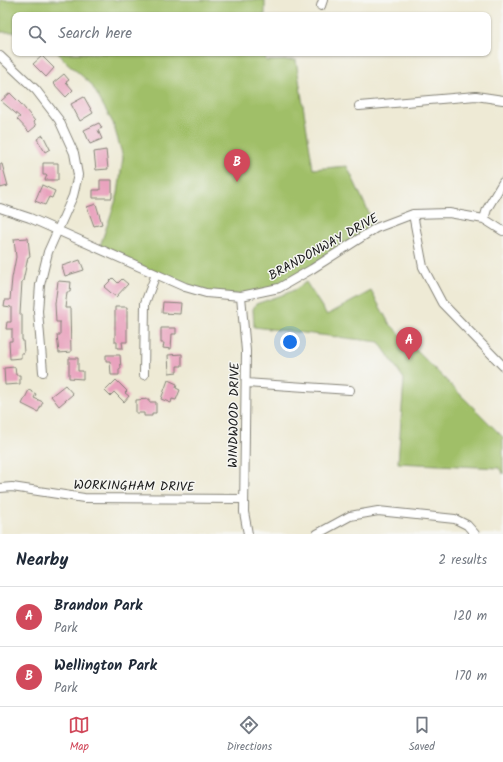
<!DOCTYPE html>
<html lang="en">
<head>
<meta charset="utf-8">
<style>
	body { margin:0; font-family:Kalam,sans-serif; background:#f6f6f7; color:#1f2937 }
	.you { position:absolute; left:290px; top:342px; width:14px; height:14px; margin:-10px; border:3px solid #fff; border-radius:50%; background:#1a73e8; box-shadow:0 0 0 6px #1a73e833 }
	.badge { display:grid; place-items:center; width:26px; height:26px; border-radius:50%; background:#d1495b; color:#fff; font-size:13px; font-weight:700 }
	.pin { position:absolute; translate:-50% -33px; filter:drop-shadow(0 1px 2px #0008) }
	.pin::after { content:''; position:absolute; top:21px; width:14px; height:12px; background:inherit; clip-path:polygon(0 0,100% 0,50% 100%) }
	.list { margin:0; padding:0; list-style:none }
	h2 { display:flex; justify-content:space-between; align-items:center; height:52px; margin:0; padding:0 16px; font-size:17px }
	h2 small { font-size:13px; font-weight:400; color:#747a83 }
	.list li { display:grid; grid-template-columns:26px 1fr auto; gap:12px; align-items:center; box-sizing:border-box; height:60px; padding:0 16px; border-top:1px solid #e0e1e3 }
	.list b { display:block; font-size:15px; white-space:nowrap }
	.list p { margin:0; font-size:13px; white-space:nowrap; color:#747a83 }
	.list em { font-size:13px; font-style:normal; color:#747a83 }
	.icon { flex:none; width:22px; height:22px; fill:none; stroke:currentColor; stroke-width:2; stroke-linecap:round; stroke-linejoin:round }
	.map { position:relative; flex:none; width:503px; height:534px; overflow:hidden }
	.search { position:absolute; background:#fff; box-shadow:0 1px 3px #0004; left:12px; right:12px; top:12px; height:44px; display:flex; align-items:center; gap:10px; box-sizing:border-box; padding:0 14px; border-radius:8px; color:#747a83; font-size:15px }
	.sheet { height:172px; background:#fff }
	nav { display:flex; justify-content:space-around; align-items:center; box-sizing:border-box; height:56px; border-top:1px solid #e0e1e3; background:#fff; font-size:11px; color:#747a83 }
	nav a { display:grid; justify-items:center; gap:2px }
	nav .on { color:#d1495b }
	.map>svg:first-child { display:block }
	.green { fill:#a0bf67; stroke:#5e6e42 }
	.building { fill:#e9a3be }
	.lines { fill:none; stroke-linecap:round; stroke-linejoin:round }
	.minor-casing { stroke:#858378; stroke-width:10 }
	.minor { stroke:#fff; stroke-width:8 }
	.labels { text-anchor:middle; stroke-width:3; stroke-linejoin:round; paint-order:stroke }
	.street-label { font-size:13px; fill:#1c1c1c; stroke:#f6f6f2 }
</style>
</head>
<body>
<div class="map">
<svg width="503" height="534" viewBox="0 0 503 534">
	<rect width="100%" height="100%" fill="#f6f6f2"/>
	<filter id="ink" filterUnits="userSpaceOnUse"><feTurbulence type="fractalNoise" baseFrequency=".025" numOctaves="2"/><feDisplacementMap in="SourceGraphic" scale="8" xChannelSelector="R" yChannelSelector="G"/><feConvolveMatrix kernelMatrix="1 2 1 2 8 2 1 2 1" color-interpolation-filters="sRGB"/></filter>
	<filter id="wash" filterUnits="userSpaceOnUse"><feTurbulence type="fractalNoise" baseFrequency=".012" numOctaves="4" result="noise"/><feDisplacementMap in="SourceGraphic" scale="16" xChannelSelector="R" yChannelSelector="G"/><feGaussianBlur stdDeviation="0.9" result="paint"/><feColorMatrix in="noise" values="0 0 0 0 0 0 0 0 0 0 0 0 0 0 0 0 0 1.4 0 .05"/><feComposite in="paint" operator="in"/></filter>
	<g filter="url(#wash)">
		<rect width="100%" height="100%" fill="#eeead5"/>
		<path class="green" d="M0 0H265V15H15V32H0Z
			M58 53H265L266 61 296 60 313 169 347 166 376 228 279 288 247 295 206 293 99 249 118 194 123 157 113 123 91 84 64 60Z
			M306 282 327 315 371 291 389 323 503 437V474L499 468 398 463 404 379 379 342 254 327 253 309 256 304 285 294 296 289Z"/>
		<g id="blocks">
			<path class="building" d="M42 56 54 68 46 77 33 64Z
				M64 74 69 80 66 82 73 90 66 97 53 83Z
				M10 93 21 104 35 121 34 122 36 126 29 132 17 119 20 117 1 101Z
				M84 97 93 113 80 121 71 104Z
				M99 123 102 128 98 130 102 139 90 144 84 130Z
				M43 135 50 149 45 152 37 139Z
				M106 150 108 169 96 170 94 152Z
				M43 163H58V180H45L47 175H43Z
				M0 164H2L8 186 0 188Z
				M100 180H112V198H93V190H100Z
				M42 185 55 191 52 198 49 197 45 205 35 201Z
				M96 204 102 224 94 226 87 207Z
				M28 238 30 257H28L23 281H22L20 314H22V340H23L24 353H21V358L10 359 9 341H12V329H6L7 322H11V307L4 306 5 300H10L12 278 16 257 14 239Z
				M80 260 84 270 65 276 62 266Z
				M113 278 118 283 122 279 128 284 116 297 104 287Z
				M58 281 71 282 70 292H67L65 308H70L71 352 59 353 57 335H60V322H56L55 304Z
				M163 302 181 303 180 314 162 313Z
				M115 307H127V342H122L123 348H117V342H115Z
				M161 328H176V334H172L171 349 163 348 164 343H161Z
				M182 354V366H177V372L169 373 168 355Z
				M106 355H120L121 369H119V375H111L110 361H106Z
				M69 358H78V371H83V379L69 378Z
				M15 367 16 375H20V384L5 385 4 368Z
				M116 380 127 391 125 393 129 396 124 402 114 392 110 396 105 391Z
				M168 380 177 384 176 388 180 390 176 400 172 399 171 403 161 399Z
				M65 385 73 394 59 406 51 396Z
				M29 390 36 394 34 398 43 402 38 412 22 404Z
				M149 399V402H156V413H152V416H144V413H136V400Z"/>
		</g>
	</g>
	<g filter="url(#ink)">
		<use href="#blocks" fill-opacity="0" stroke="#858378" stroke-width="1"/>
		<g class="lines">
			<defs>
				<path id="minor" d="M321 6 323 0
					M0 56 36 90 59 120 74 153 78 175 73 196 48 252 40 285 38 311 43 372
					M359 106 476 96 503 100
					M0 208 30 218 185 287 206 293 241 296 279 288 312 269 376 228 413 214 449 213 484 219 503 231
					M413 214 423 267 442 303 503 366
					M484 219 487 209 503 182
					M241 296 246 351 244 512 248 534
					M144 375 145 303 156 274
					M246 383 350 390
					M0 488 12 487 84 498 244 499
					M317 534 350 516 378 511 455 519 467 525 475 534"/>
			</defs>
			<use href="#minor" class="minor-casing"/>
			<use href="#minor" class="minor"/>
		</g>
	</g>
	<g class="labels">
		<g class="street-label">
			<text transform="translate(323 246) rotate(-29)" y="5">BRANDONWAY DRIVE</text>
			<text transform="translate(233 415) rotate(-89)" y="5">WINDWOOD DRIVE</text>
			<text transform="translate(134 485) rotate(1)" y="5">WORKINGHAM DRIVE</text>
		</g>
	</g>
</svg>
<div class="you"></div>
<div class="pin badge" style="left:409px;top:360px">A</div>
<div class="pin badge" style="left:237px;top:182px">B</div>
<div class="search"><svg class="icon" aria-label="search" viewBox="0 0 24 24"><circle cx="10" cy="10" r="6"/><path d="M15 15l6 6"/></svg>Search here</div>
</div>
<section class="sheet">
<h2>Nearby<small>2 results</small></h2>
<ul class="list">
<li><span class="badge">A</span><div><b>Brandon Park</b><p>Park</p></div><em>120 m</em></li>
<li><span class="badge">B</span><div><b>Wellington Park</b><p>Park</p></div><em>170 m</em></li>
</ul>
</section>
<nav>
<a class="on"><svg class="icon" aria-label="map" viewBox="0 0 24 24"><path d="M3 6l6-2 6 2 6-2v14l-6 2-6-2-6 2zM9 4v14M15 6v14"/></svg>Map</a>
<a><svg class="icon" aria-label="directions" viewBox="0 0 24 24"><path d="M12 3l9 9-9 9-9-9zM9 14v-3h6M13 9l2 2-2 2"/></svg>Directions</a>
<a><svg class="icon" aria-label="saved" viewBox="0 0 24 24"><path d="M7 4h10v16l-5-4-5 4z"/></svg>Saved</a>
</nav>
</body>
</html>
